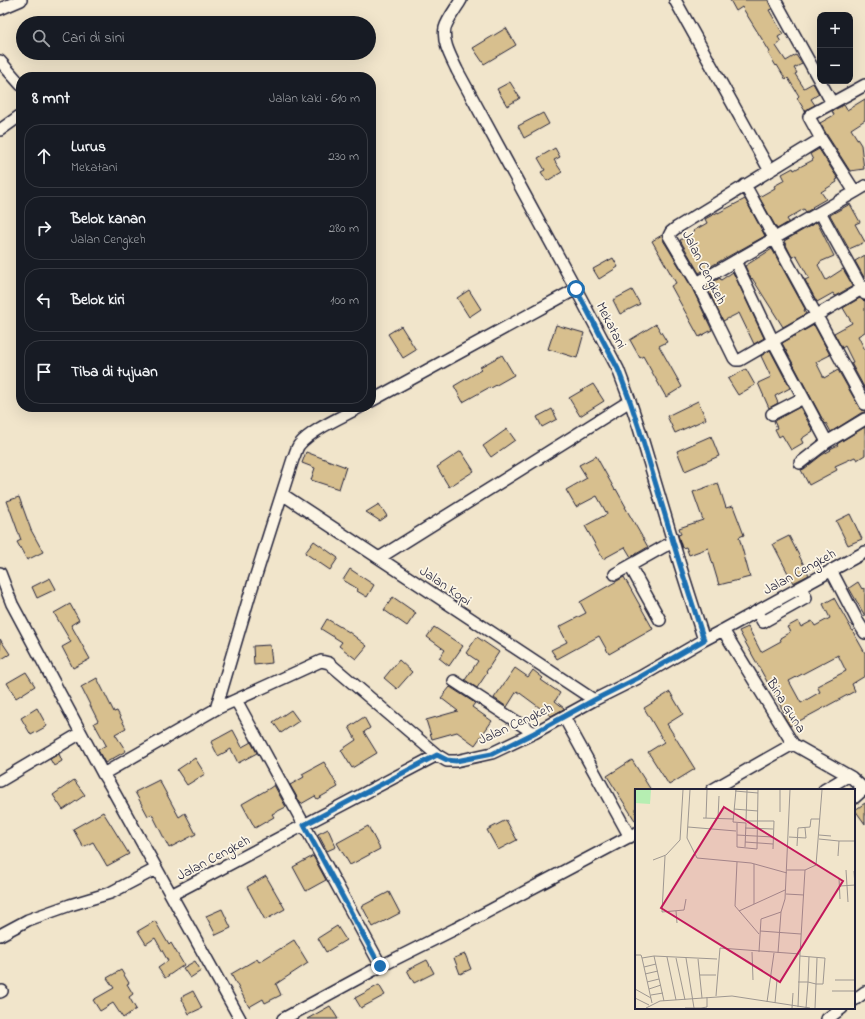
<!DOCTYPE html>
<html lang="id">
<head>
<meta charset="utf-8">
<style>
	body { margin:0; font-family:"Indie Flower",sans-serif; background:#20242c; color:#f1f3f6 }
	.controls { position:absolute; right:12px; top:12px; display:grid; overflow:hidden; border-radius:8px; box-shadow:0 4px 16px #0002 }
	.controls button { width:36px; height:36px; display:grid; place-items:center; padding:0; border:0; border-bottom:1px solid #363941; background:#171b24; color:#f1f3f6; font:20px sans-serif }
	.stop { position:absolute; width:12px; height:12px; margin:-9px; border:3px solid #1f6fb2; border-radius:50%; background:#fff }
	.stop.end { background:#1f6fb2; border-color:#fff; box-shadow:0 1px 4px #0008 }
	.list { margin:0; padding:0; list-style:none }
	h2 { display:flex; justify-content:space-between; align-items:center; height:52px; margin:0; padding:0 16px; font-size:17px }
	h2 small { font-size:13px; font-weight:400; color:#9ea1a6 }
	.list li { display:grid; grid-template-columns:26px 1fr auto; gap:12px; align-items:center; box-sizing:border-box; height:64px; margin:0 8px 8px; padding:0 8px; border:1px solid #363941; border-radius:16px }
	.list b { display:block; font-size:15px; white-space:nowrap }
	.list p { margin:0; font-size:13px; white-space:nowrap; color:#9ea1a6 }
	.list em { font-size:13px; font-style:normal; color:#9ea1a6 }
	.icon { flex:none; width:22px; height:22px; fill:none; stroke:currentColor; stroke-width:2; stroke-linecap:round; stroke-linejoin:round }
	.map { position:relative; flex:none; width:865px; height:1019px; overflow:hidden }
	.search { position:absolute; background:#171b24; box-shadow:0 4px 16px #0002; left:16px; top:16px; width:360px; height:44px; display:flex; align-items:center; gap:10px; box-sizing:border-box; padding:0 14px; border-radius:22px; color:#9ea1a6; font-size:15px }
	.panel { position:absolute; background:#171b24; box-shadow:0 4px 16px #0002; left:16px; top:72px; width:360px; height:340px; border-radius:16px }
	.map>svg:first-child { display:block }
	.building { fill:#d7bf8e; stroke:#22223b; fill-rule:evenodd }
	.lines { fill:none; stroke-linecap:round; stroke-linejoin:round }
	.minor-casing { stroke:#22223b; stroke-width:14 }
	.minor { stroke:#fcf5e5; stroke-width:11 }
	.route { stroke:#1f6fb2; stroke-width:5 }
	.labels { text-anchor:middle; stroke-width:3.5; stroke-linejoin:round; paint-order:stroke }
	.street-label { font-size:14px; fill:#22223b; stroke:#fcf5e5 }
	.inset-road { fill:none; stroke:#9e9791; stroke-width:1 }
	.view { fill:#c2185b; fill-opacity:0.15; stroke:#c2185b; stroke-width:2 }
	.inset-edge { fill:none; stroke:#22223b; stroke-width:2 }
</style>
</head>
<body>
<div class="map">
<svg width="865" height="1019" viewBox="0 0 865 1019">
	<rect width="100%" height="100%" fill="#f1e5cb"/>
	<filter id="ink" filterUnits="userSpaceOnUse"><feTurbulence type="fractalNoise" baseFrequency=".025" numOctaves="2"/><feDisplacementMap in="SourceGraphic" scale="8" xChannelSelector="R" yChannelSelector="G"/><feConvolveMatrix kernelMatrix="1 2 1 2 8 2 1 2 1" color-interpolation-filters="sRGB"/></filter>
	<g filter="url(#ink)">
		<path class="building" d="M730 0H768L772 9 769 10 783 34 778 37 781 42 776 46 786 61 796 55 802 64 794 68 797 73 795 74 804 88 813 83 819 94 811 99 815 105 805 111 797 98 799 96 788 78 786 80 777 65 776 66 768 53 770 52 742 7 736 11Z
			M506 28 516 45 484 64 473 48Z
			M510 82 520 98 507 106 497 89Z
			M865 99V120L851 129 861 145 864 169 850 171 827 135 820 123 834 115 832 111 844 105 847 110Z
			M543 113 549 124 524 138 518 126Z
			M555 148 560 157 554 160 562 172 547 181 541 172 545 170 538 158Z
			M819 149 838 179 836 180 837 182 821 192 826 199 812 207 813 208 806 212 804 209 787 219 789 222 777 229 759 197 775 188 774 186 785 180 782 174 793 168 794 170 813 160 810 154Z
			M745 199 765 236 729 256 699 273 680 240 694 232 693 231 707 223 705 219 718 212V213Z
			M850 204 860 222 855 224 865 242 849 249 830 215Z
			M817 222 834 256 820 262V263L818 265 826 280 843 269 853 286 835 296 833 293 817 302 805 280 809 278 796 255 792 257 784 241Z
			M662 235 663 240 691 286 712 330 699 337 671 286 676 283 652 241Z
			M772 249 805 309 804 310 806 314 783 327 752 278 751 279 745 266Z
			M865 255V279L855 261Z
			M613 258 618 267 599 279 593 269Z
			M733 272 764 338 754 344 739 313 723 321 706 286 720 278 721 280Z
			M469 290 481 309 469 317 457 298Z
			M632 290 640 304 620 314 613 300Z
			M860 298 862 300 865 301V332L858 336 865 350V389L851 363 853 362 845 346 842 348 834 333 852 323 843 308Z
			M656 324 667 342 659 346 682 387 666 397 643 356 640 358 630 340Z
			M556 325 584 333 577 358 548 349Z
			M814 325 830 355 816 362 824 378 838 370 859 407 862 410 865 411V412L861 413 831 432 826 423 825 424 782 343Z
			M401 326 416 350 403 358 388 334Z
			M770 350 790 388 775 396 778 403 769 408 758 383 771 377 761 356Z
			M502 355 514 375 491 388 490 387 463 402 454 386 481 370 480 367Z
			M746 369 755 385 738 395 728 379Z
			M593 384 604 401 580 416 569 398Z
			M698 401 706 419 675 433 667 416Z
			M800 407 813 431 801 439 803 443 791 450 782 435 779 437 775 429 777 428 774 421Z
			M552 409 557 419 542 427 537 417Z
			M865 427V455L857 460 855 457 835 466 837 470 809 485 801 470 804 469 822 455 831 450 830 449 838 445 837 444Z
			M507 429 515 440 491 457 483 446Z
			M711 436 719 456 685 471 677 451Z
			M461 451 474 471 449 487 437 467Z
			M306 452 346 467 339 489 311 480 315 468 302 463Z
			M596 456 615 490 616 489 626 507H625L648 547 631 557 625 547 603 559 585 526 607 514 597 496 576 507 566 490 587 478 579 465Z
			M718 483 726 508 733 506 744 535 739 537 750 577 719 585 708 548 689 555 686 547 682 548 678 535 681 534 679 528 703 520 693 492Z
			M19 497 31 530 43 552 27 560 17 542 21 540 7 501Z
			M379 504 387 516 380 521 366 512Z
			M850 514 862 539 848 545 836 521Z
			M789 536 809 575 793 583 773 544Z
			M314 541 338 558 330 570 305 553Z
			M350 569 374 585 367 597 357 591 358 589 343 580Z
			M624 577 653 629 609 654 599 636 557 659 551 650 567 642 559 627 586 613 580 602Z
			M50 578 56 589 37 598 32 587Z
			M858 582 862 589 865 588V616L849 588Z
			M393 597 416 613 407 626 384 610Z
			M834 598 865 653V676L852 684 855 691 790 726 783 715 785 714 739 631 748 627 761 652 781 641 780 638 790 632 787 627 798 621 801 627 812 621 815 626 830 618 823 604ZM838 655 846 671 817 686 820 692 801 703 789 681Z
			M70 604 79 620 71 625 90 659 73 668 62 647 71 642 54 613Z
			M327 619 349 632 367 646 356 659 339 646 342 642 321 629Z
			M434 627 463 646 449 666 439 658 445 650 427 637Z
			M477 637 499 652 486 672 487 673 477 688 465 680 478 661 466 653Z
			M0 639 10 654 0 660Z
			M270 645 272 663 254 665 253 646Z
			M399 660 412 672 397 689 384 678Z
			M515 668 528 677 533 670 543 678 541 680 560 693 555 701 564 708V709L551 716 517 691 507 707 494 698Z
			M26 672 35 686 16 698 7 683Z
			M97 678 114 712 117 711 126 728 115 734 126 751 105 763 98 750 106 745 94 723 98 721 81 687Z
			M450 687 475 703 472 707 492 721 475 745 457 732 432 739 426 720 458 711 441 698Z
			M670 692 683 714 667 724 695 769 669 785 648 752 664 742 644 708Z
			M37 708 47 726 31 735 21 718Z
			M291 710 299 721 281 733 273 722Z
			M364 717 370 728 364 732 377 753 352 768 341 750 356 740 349 727Z
			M233 730 242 747 251 742 257 753 238 763 231 749 218 756 211 742Z
			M59 754 62 761 54 766 50 759Z
			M195 758 205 774 187 785 177 770Z
			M632 760 651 790H636V822L607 776Z
			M324 762 338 787 317 799 315 796 301 804 290 785 304 777 302 774Z
			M74 780 85 795 63 810 53 795Z
			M159 780 179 817 185 813 196 834 169 848 152 814 148 816 135 792Z
			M274 785 286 807 272 814 274 817 255 828 242 804 270 788Z
			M865 803V824L855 810Z
			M103 812 129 854 107 866 93 842 83 847 73 829Z
			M506 820 517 840 498 850 487 830Z
			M368 826 380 849 350 865 337 843Z
			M328 829 336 847 327 851 318 834Z
			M313 856 326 880 306 891 293 867Z
			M266 876 285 909 265 920 247 887Z
			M389 892 400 913 373 927 362 906Z
			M222 909 231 928 216 935 206 916Z
			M155 921 169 945 171 943 184 965 165 978 158 968 168 961 155 938 146 944 138 931Z
			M337 926 346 940 326 952 318 938Z
			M294 940 308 963 276 984 281 995 265 1003 263 999 249 1007 231 974 257 959 259 962Z
			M465 954 471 969 460 974 454 958Z
			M427 960 434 973 414 983 407 970Z
			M195 961 201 971 190 978 183 968Z
			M121 970 129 983 127 984 133 994 129 997 136 1009 123 1018 113 1003 100 1011 93 1000 114 988 107 978Z
			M379 985 385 995 361 1008 355 998Z
			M193 991 202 1008 189 1014 181 997Z
			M330 1006 338 1019H307Z"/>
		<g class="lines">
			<defs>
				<path id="minor" d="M461 0C457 7 447 20 445 28 442 42 451 57 457 70L576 289 618 369 630 401 639 428 680 565 704 640
					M675 0 770 171
					M775 0 832 103
					M0 9 21 0
					M0 61 21 85
					M0 130 21 115
					M821 139 676 228 671 232 669 236 697 283 734 358 736 360H740L865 287
					M745 185 865 404
					M855 192 865 186
					M820 212 865 294
					M735 261 773 341 827 442
					M697 283 855 192 821 139 809 117 812 114 865 85
					M371 401 576 289
					M772 414 803 398
					M800 463 827 442 865 419
					M282 494 594 700
					M379 558 630 401
					M630 566 660 620
					M831 570 858 622 865 633
					M0 573 12 604 103 774 110 785 240 1019
					M615 574 665 546 673 543
					M757 611 763 622 806 598 801 587
					M723 630 793 744 851 777 865 790
					M454 681 534 733
					M236 700 381 966
					M216 709 250 594 293 459C295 455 296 449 299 445 311 430 342 417 360 407
					M564 717 630 837
					M103 774 216 709 321 661 329 663 437 755 447 761H456L492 753 534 733 594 700 640 677 704 640 723 630 865 552
					M0 781 81 733
					M712 790 793 744
					M824 790 848 776
					M854 798 864 789
					M171 895 437 755
					M0 935 28 920 70 905 110 893 156 869
					M0 992 2 991
					M854 1000 865 992
					M283 1019 381 966 455 929 636 833
					M827 1019 842 1008"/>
			</defs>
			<use href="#minor" class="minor-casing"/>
			<use href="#minor" class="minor"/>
		</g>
	</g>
	<g class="lines" filter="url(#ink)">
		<path class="route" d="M380 966 304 825 437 755 447 760 456 761 492 754 534 733 594 700 640 677 704 640 680 565 639 428 630 401 618 369 576 289"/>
	</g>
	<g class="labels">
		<g class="street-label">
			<text transform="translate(705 267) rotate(63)" y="5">Jalan Cengkeh</text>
			<text transform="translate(612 325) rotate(63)" y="5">Mekatani</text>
			<text transform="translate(799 571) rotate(-29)" y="5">Jalan Cengkeh</text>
			<text transform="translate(446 585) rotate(34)" y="5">Jalan Kopi</text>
			<text transform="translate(787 705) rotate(58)" y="5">Bina Guna</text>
			<text transform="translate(515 723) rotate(-25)" y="5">Jalan Cengkeh</text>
			<text transform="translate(213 857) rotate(-28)" y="5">Jalan Cengkeh</text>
		</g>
	</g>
	<g transform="translate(635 789)">
		<rect width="220" height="220" fill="#f1e5cb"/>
		<path d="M0 1H16L15 15 0 14Z" fill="#b6eeb2"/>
		<path class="inset-road" d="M55 1 52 49 62 69 116 74 152 84M101 1 98 33 111 34 110 58M145 1V23M100 2 123 4M99 20 123 22M68 29 99 30M71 29 72 1M83 29 84 7M111 32H139L138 60M111 32 112 1M102 34V58L122 60 123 1M53 38 101 42M110 39 138 40M102 46 138 48M184 46 196 47M154 48 171 49 170 39M184 50 204 52 203 67M204 52H220M110 53 138 55M162 57 163 39 175 38 176 30H185M30 67 27 123 49 121 51 110M18 71 31 66 45 51 48 1M102 73 100 117 124 145M119 75V115M152 81H170L181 76 187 1M211 81 213 113M219 82 220 97M204 89 205 110M205 97 220 96M151 105 169 106M41 122 42 134M104 122 150 101M125 142 166 145M117 163 118 191M124 163 126 130 146 123M143 164 146 123 150 110 155 1M165 165 170 81M0 166H6L7 169 17 214M19 167 29 212M165 167 189 169H190L188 195H181L182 169M32 168 41 211M174 168 173 193 181 195 180 219M7 169 19 167 82 170M41 169 50 211M51 169 59 219M63 170 67 209M9 178 21 175M10 185 23 182M65 186H81M200 191H220M12 193 24 190M163 193H173L171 219M0 200 16 209M14 200 26 196M197 202H220M16 206 28 204M81 207 85 159 165 165 163 218M0 209 14 216M132 213 139 164M140 214 142 191M11 219 25 212 97 207 175 219M50 219H66M66 219 72 218V208M157 219 158 204"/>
		<path class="view" d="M89 18 208 92 145 193 26 119Z"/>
		<rect width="220" height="220" class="inset-edge"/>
	</g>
</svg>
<div class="controls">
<button>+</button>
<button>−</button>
</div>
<div class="stop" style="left:576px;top:289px"></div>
<div class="stop end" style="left:380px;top:966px"></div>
<div class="search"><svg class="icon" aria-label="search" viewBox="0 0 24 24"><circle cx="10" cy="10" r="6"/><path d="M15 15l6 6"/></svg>Cari di sini</div>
<section class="panel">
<h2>8 mnt<small>Jalan kaki · 610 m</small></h2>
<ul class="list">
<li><svg class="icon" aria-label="ahead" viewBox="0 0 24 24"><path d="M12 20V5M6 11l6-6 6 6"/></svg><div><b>Lurus</b><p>Mekatani</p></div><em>230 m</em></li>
<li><svg class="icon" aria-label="right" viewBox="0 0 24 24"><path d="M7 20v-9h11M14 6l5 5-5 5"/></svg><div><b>Belok kanan</b><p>Jalan Cengkeh</p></div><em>280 m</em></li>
<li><svg class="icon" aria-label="left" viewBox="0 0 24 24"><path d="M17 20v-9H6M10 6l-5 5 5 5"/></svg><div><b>Belok kiri</b></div><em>100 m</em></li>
<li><svg class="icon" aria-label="arrive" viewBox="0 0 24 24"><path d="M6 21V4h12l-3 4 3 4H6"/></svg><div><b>Tiba di tujuan</b></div></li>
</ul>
</section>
</div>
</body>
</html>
